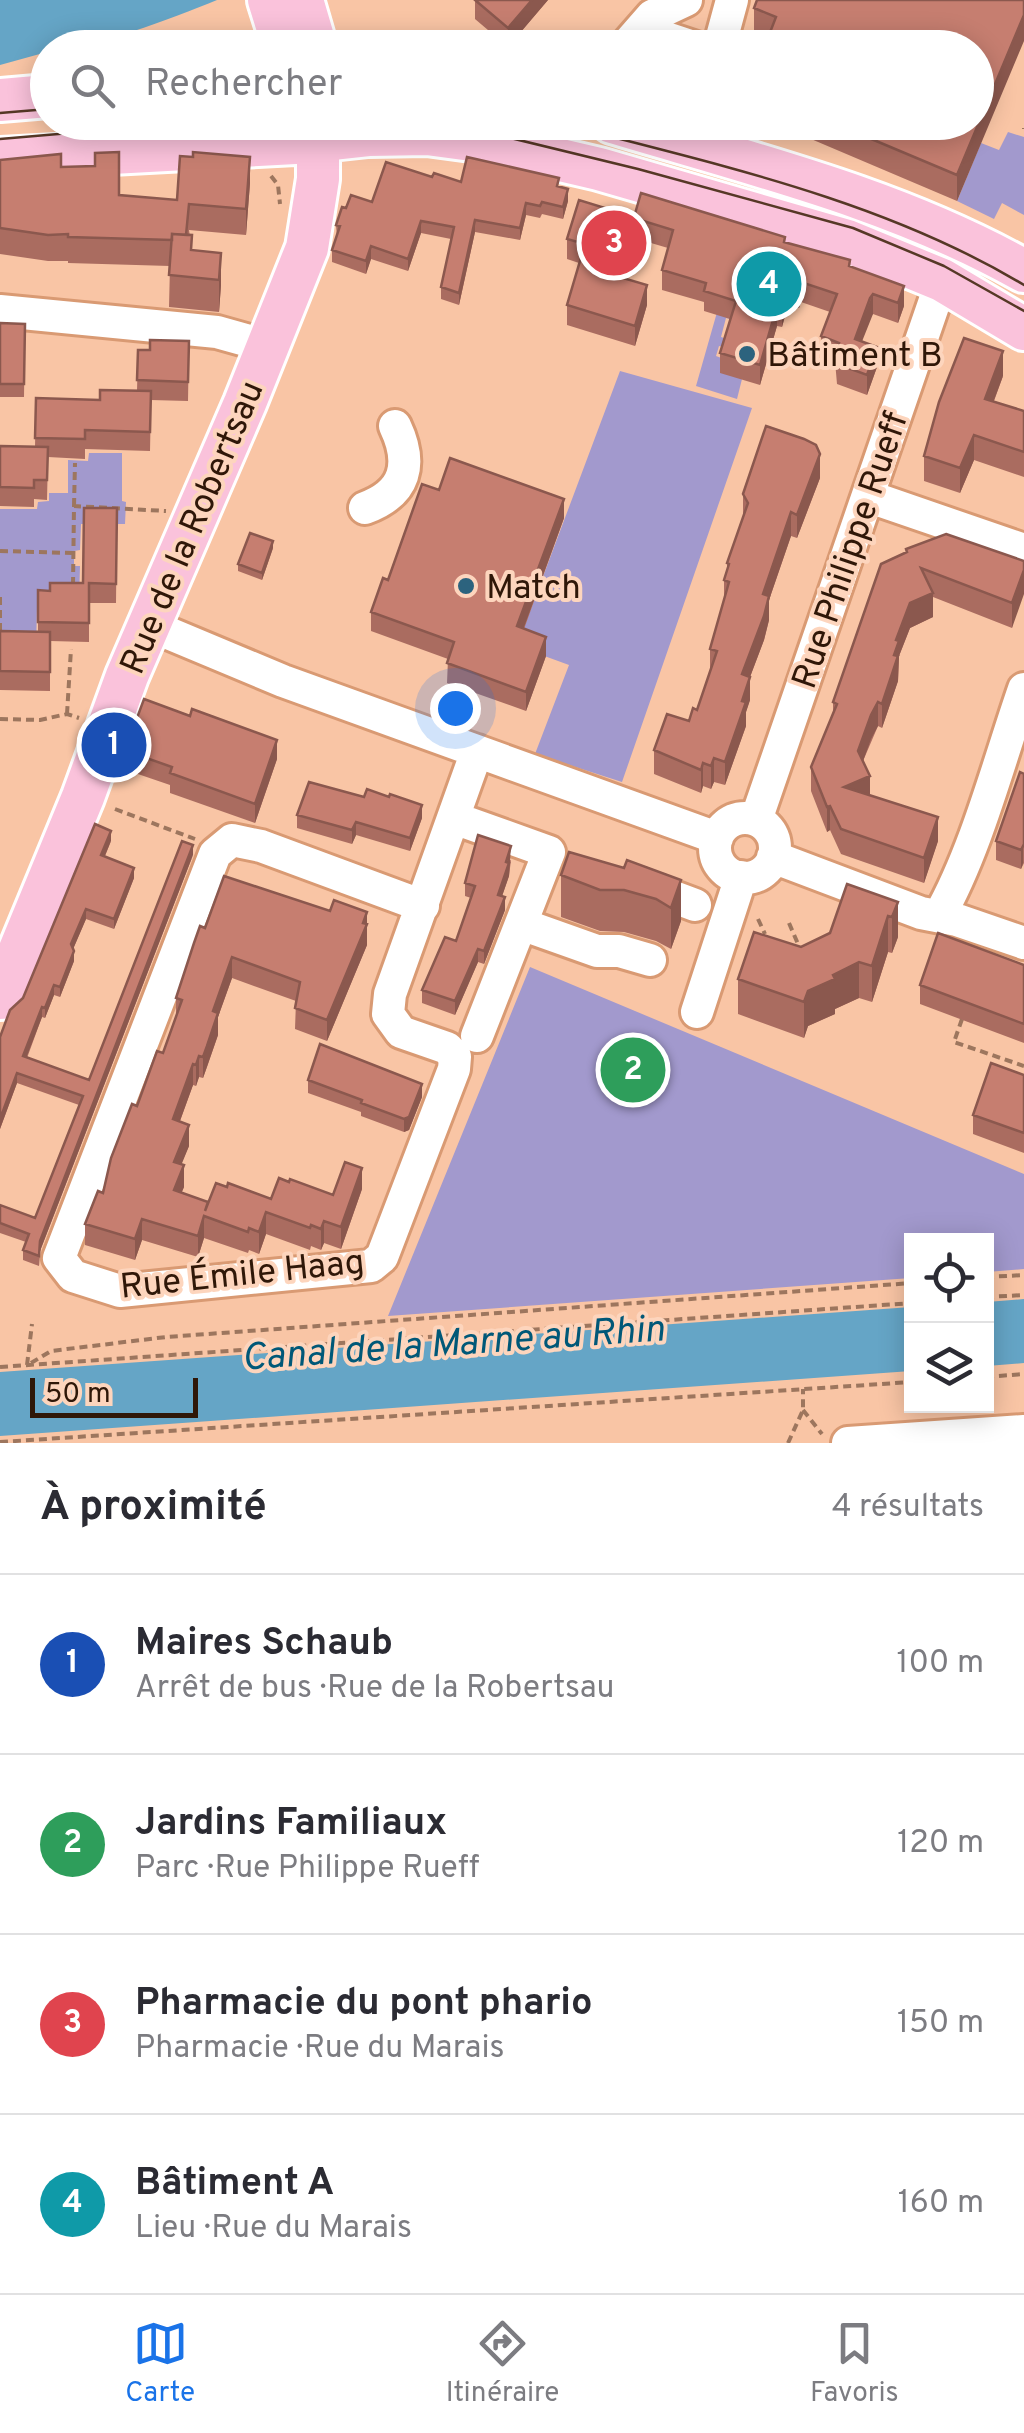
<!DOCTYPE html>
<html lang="fr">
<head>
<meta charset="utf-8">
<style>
	body { margin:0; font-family:Overpass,sans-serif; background:#f2f2f3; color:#2b2b33 }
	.controls { position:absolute; right:30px; bottom:30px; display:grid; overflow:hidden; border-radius:0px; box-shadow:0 5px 25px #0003 }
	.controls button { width:90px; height:90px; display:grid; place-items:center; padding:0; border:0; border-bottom:2px solid #e1e1e2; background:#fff; color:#2b2b33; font:50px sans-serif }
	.scale { position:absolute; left:30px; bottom:25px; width:168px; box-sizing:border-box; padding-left:10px; border:5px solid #2f1708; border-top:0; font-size:28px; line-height:35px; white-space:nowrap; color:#2f1708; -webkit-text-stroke:8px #fdd5bd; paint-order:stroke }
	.you { position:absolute; left:455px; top:708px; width:35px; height:35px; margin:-25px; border:8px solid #fff; border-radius:50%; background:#1a73e8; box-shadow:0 0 0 15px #1a73e833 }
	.badge { display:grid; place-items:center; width:65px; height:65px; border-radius:50%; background:#1a73e8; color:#fff; font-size:32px; font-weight:700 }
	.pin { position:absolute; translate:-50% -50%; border:5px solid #fff; box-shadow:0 2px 10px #0006 }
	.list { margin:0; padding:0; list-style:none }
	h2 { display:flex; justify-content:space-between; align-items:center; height:130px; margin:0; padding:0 40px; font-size:42px }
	h2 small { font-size:32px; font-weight:400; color:#7c7c81 }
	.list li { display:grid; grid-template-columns:65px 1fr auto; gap:30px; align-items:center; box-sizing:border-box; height:180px; padding:0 40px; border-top:2px solid #e1e1e2 }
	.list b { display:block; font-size:38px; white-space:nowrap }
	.list p { margin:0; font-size:32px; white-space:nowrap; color:#7c7c81 }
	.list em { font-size:32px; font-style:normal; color:#7c7c81 }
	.icon { flex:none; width:55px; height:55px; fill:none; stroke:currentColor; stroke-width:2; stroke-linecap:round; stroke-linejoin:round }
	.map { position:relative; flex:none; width:1024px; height:1443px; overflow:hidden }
	.search { position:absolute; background:#fff; box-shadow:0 5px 25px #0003; left:30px; right:30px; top:30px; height:110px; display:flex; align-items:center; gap:25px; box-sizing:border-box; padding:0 35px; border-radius:55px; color:#7c7c81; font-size:38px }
	.sheet { height:850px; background:#fff }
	nav { display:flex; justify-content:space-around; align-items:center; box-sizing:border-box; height:140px; border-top:2px solid #e1e1e2; background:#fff; font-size:28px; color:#7c7c81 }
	nav a { display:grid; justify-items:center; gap:5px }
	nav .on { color:#1a73e8 }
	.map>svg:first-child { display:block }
	.green { fill:#a299cd }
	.water { fill:#65a5c6 }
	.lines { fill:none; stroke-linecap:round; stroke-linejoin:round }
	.minor-casing { stroke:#d99a73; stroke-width:38 }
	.major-casing { stroke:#fff; stroke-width:48 }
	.path { stroke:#9d765e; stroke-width:4; stroke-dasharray:8 5; stroke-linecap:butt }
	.minor { stroke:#fff; stroke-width:32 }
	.major { stroke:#fac2db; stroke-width:42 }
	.tram { stroke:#563826; stroke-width:2.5 }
	.wall { fill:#aa6c60 }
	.shaded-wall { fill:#8b584e }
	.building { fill:#c67e70; stroke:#8b584e; stroke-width:2.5 }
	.poi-dot { fill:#2c637e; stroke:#fdd5bd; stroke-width:4 }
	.labels { text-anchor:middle; stroke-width:8; stroke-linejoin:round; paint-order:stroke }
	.poi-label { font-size:35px; fill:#2f1708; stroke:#fdd5bd; text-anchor:start }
	.street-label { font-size:35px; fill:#2f1708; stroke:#fdd5bd }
	.water-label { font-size:38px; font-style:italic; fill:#005878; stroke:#fdd5bd }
</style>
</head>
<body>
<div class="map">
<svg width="1024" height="1443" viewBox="0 0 1024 1443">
	<rect width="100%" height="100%" fill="#f9c5a5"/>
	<path class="green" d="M1008 132 1024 137V215L1002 203 994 219 957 201 981 143 999 150Z
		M741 228 736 320 726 318 721 337 730 340 728 348 719 346 716 356 724 359 742 379 737 399 696 386Z
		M620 371 752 408 622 782 535 754 569 665 517 646Z
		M89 453H122V501L126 502 125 524H81L80 550 74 551V566H80L79 600 37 608 36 648 0 647V509H37L38 502 49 501V493H68V460L88 461Z
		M530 967 1024 1174V1269L987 1272 986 1240H912L911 1278 388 1316Z"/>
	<path class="water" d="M0 0H217C170 19 97 48 48 48L47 52 0 65Z
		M1024 1299V1363L987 1366V1302Z
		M911 1307V1371L0 1436V1372Z"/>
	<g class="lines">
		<defs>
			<path id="minor" d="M624 48 652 16 686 0
				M648 48 669 39 696 48
				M719 48 732 0
				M0 311 217 332 267 346
				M870 497 1024 550
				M365 508C406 493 413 464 395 426
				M149 625 283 681 717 838
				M454 818 549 852 477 1036
				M715 848a30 30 0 1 1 60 0a30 30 0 1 1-60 0Z
				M756 820 942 280
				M773 857 921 913 957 920 1024 943
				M639 884 695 905
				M423 906 261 846 232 840 215 854 59 1258 73 1276 120 1291 371 1266 382 1257 454 1069 455 1057 447 1048 401 1032 388 1014 390 994 477 751
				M939 916C976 851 999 761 1024 689
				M521 924 597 951H619L650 960
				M697 1012 741 877
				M848 1443 1024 1431"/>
			<path id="major" d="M269 0 284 48
				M302 0 316 48
				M0 100 48 96
				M612 122C752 164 896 199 1024 271
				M0 159 295 143 368 135 427 134 479 141 599 169 847 241 942 280 1024 329
				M0 998 83 797 127 676 245 403 307 248 318 179V122"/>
		</defs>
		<use href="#minor" class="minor-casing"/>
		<use href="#major" class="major-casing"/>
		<path class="path" d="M347 36 357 44 378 48
			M1024 128V129
			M271 176 278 185 280 204
			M74 506 75 463
			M0 551 73 553
			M73 585 74 506 166 511
			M0 597V638
			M67 714 71 649
			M0 719 40 720 67 714 79 718
			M115 809 195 839
			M758 919 765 934
			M789 923 801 951
			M962 1019 954 1042 1024 1066
			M986 1277 1024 1275
			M986 1297 1024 1295
			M31 1363 51 1351 166 1337 912 1283
			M27 1365 32 1324
			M0 1367 912 1303
			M986 1377 1024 1374
			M803 1410 822 1434
			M0 1442 912 1382
			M788 1443 803 1410V1389"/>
		<use href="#minor" class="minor"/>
		<use href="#major" class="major"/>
		<path class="tram" d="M0 113 48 109
			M445 122 638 169 853 228 944 266 1024 311
			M554 122C714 164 881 199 1024 285
			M0 139 198 122"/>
	</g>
	<path class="wall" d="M475 0H548L508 47 475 19Z
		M1024 0 957 201 771 122H976L754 33V8Z
		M0 160 61 167 119 195 177 200 250 183 246 235 189 230 192 250 221 253V285L219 312 169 307 170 266 68 263V261H48L0 254Z
		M432 177 461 182 559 187 568 201 563 219 542 214 540 218 526 215 520 240 475 232 459 305 441 299V287L451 239 421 233 408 271 371 259 366 274 332 262V250L337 237 336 225 346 208 372 202Z
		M634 217 785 242 850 266 904 306 898 323 873 314 870 317 861 342 877 367 867 395 837 384 835 361 821 356V336L830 312 801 302 799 308 788 305 782 327 777 326 760 385 720 373V353L730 319 704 311V302L662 290V270L668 248 634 238 622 278 647 305 635 346 567 325V305L579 263 567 259V239Z
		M0 323 25 324 24 397H0Z
		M189 341 188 401 151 400 150 451 85 449V459L48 457 47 500 34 499V507L0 506V446L35 447 36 398 100 400 137 391 138 350H150Z
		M1003 376 994 401 1024 411V477L974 460 960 493 924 481V456Z
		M820 478 797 538 791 536 769 600V620L764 640 750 677V700L746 712V726L725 785 714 782 711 789 703 786 701 793 654 774V750L689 721 697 710 710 672V649L724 601V580L727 572V563L743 516V494Z
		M439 490 564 518 524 629 546 656 526 711 447 683 448 659 371 631V612Z
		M117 508 116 603H89V642L50 641V691L0 690V631H38V590L50 591 83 583Z
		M273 548 262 580 238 571V564Z
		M906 549 1024 561 1012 628 933 597V617L910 628 899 656 898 681 882 728 878 726 863 761 870 795 938 841 924 883 841 854 830 830 827 832 811 791V767L833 714V702L906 553Z
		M127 745 277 759 255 823 170 793V785L132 772 127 764Z
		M1024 774V863L1021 869 996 860V841Z
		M297 815 422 818 410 851 356 835 352 844 297 828Z
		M111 841 105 856 134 878 114 929 86 919 73 949 74 961 60 997 54 995 45 1018 42 1017 27 1058 89 1080 193 855 40 1251 39 1266 23 1260V1250L26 1242 0 1233V1205L35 1218 79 1105 17 1083 0 1129V1037Z
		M511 860 509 876 502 896 505 910 484 964 478 962 455 1015 422 1003V990L456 941 471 898 465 896V883Z
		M624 868 681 880V921L671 949 656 941 624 932 600 931 561 917V875Z
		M898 902V937L892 953 888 952 872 1002 859 998 835 1009V1014L808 1026 804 1038 738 1014V979Z
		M330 911 367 912V945L327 1041 295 1029 296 1001 232 978 218 1017V1035L207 1067 203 1078 199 1077 196 1086 193 1085 180 1121 189 1146 181 1164 184 1187 181 1193 208 1202 271 1199 289 1182 333 1195 362 1189 341 1249 324 1243 321 1250 311 1246 310 1250 266 1234 259 1254 249 1250 248 1253 204 1238 198 1257 142 1240 135 1260 85 1245V1224L103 1193 137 1106 163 1053 176 1015V998L205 928Z
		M1024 965V1043L920 1004V985Z
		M1024 1075V1153L973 1134V1115Z
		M308 1080 422 1097 409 1130 404 1132 361 1116V1112L308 1093Z"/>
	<path class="shaded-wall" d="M532 0H548L508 47V28Z
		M1024 15V41L957 201V175Z
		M250 157V183L246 235V209Z
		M568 189V201L563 219V207Z
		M526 203V215L520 240V228Z
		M634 218V238L616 296V276Z
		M475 220V232L459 305V293Z
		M421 221V233L408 271V259Z
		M371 246V259L366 274V261Z
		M221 253V285L219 312V280Z
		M801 282V302L799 308V288Z
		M647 285V305L635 346V326Z
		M788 285V305L782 327V308Z
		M904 286V306L898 323V303Z
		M873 294V314L855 359V339Z
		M777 306V326L760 385V365Z
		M877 347V367L867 395V375Z
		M1003 351V376L985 424V399Z
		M974 435V460L960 493V468Z
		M820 454V478L797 538V515Z
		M564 499V518L517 646V626Z
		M791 512V536L769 600V620L764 640 750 677V700L746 712V726L725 785V762L742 674 763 594Z
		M273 541V548L262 580V573Z
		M1024 570V594L1012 628V603Z
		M933 593V617L910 628 899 656 898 681 882 728V704L896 640 910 603Z
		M546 637V656L526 711V692Z
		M878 702V726L871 739 858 775V751L871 715Z
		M277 740V759L255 823V804Z
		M714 758V782L711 789V766Z
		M703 763V786L701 793V770Z
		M870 776V800L844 787Z
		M422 805V818L410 851V838Z
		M830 806V830L827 832V807Z
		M938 817V841L924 883V858Z
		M356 822V835L352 844V830Z
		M111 831V841L101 865V855Z
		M1023 844V863L1021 869V850Z
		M193 845V855L40 1251 39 1266 40 1241Z
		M511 846 509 876 498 908V895Z
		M134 868V878L114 929V919Z
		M681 880V921L671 949V908Z
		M505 897V910L484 964V951Z
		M898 902V937L892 953V917Z
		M86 909V919L71 954V944Z
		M367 912V945L327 1041V1020Z
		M888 916V952L872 1002V966Z
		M478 949V962L455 1015V1001Z
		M74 951V961L60 997V987Z
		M232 957V978L218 1017V1035L203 1078V1057L213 1011Z
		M859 962V998L835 1009V1014L808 1026 804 1038V1002L808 991 833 975Z
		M54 985V995L45 1018V1008Z
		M42 1007V1017L23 1066V1056Z
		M199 1056V1077L196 1086V1065Z
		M193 1064V1085L173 1140V1119Z
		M17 1073V1083L0 1129V1119Z
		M422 1084V1097L409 1130 404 1132V1119Z
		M189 1125V1146L174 1183V1162Z
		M184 1165V1187L174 1211V1190Z
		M362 1168V1189L341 1249V1227Z
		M266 1212V1234L259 1254V1232Z
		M204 1216V1238L198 1257V1236Z
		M142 1219V1240L135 1260V1239Z
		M324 1221V1243L321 1250V1229Z"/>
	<path class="building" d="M475 0H532L508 28Z
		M757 0H1024V15L957 175 831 122H976V48H764L776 17 754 8Z
		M119 152V195L177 200 180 156 193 157V152L250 157 246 209 189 204 186 235 172 234V240L68 237V234L48 235 0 228V160L61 154V167L95 166V153Z
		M467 157 559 178 557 186 568 189 563 207 542 202 540 206 526 203 520 228 475 220 459 293 441 287 454 227 421 221 408 259 371 246 366 261 332 250 340 226 336 225 342 207 346 208 351 195 372 202 386 162 432 177 434 173 461 182Z
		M641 193 785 237 784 242 850 260 849 266 904 286 898 303 873 294 870 298 855 339 877 347 867 375 837 364 841 355 835 353 839 343 821 336 837 294 801 282 799 288 788 285 782 308 777 306 760 365 720 353 736 301 704 291 706 283 662 270 673 230 634 218 616 276 647 285 635 326 567 305 585 244 567 239 579 200 634 217Z
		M172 234 192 235 191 250 221 253 219 280 169 275Z
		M0 323 25 324 24 384H0Z
		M964 338 1003 351 985 399 1024 411V452L974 435 960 468 924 456 939 402Z
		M150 340 189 341 188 382 137 380 138 350H150Z
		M100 390 151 391 150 432 85 430V439L35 438 36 398 100 400Z
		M766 426 804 439 816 445 820 454 797 515 791 512 763 594 769 596 764 616 742 674 750 677 742 701 746 702 725 762 714 758 711 766 703 763 701 770 654 750 667 714 689 721 693 708 697 710 717 651 710 649 729 582 724 580 729 564 727 563 748 503 743 494Z
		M0 446 48 447 47 480H34V488L0 487Z
		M450 458 564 499 517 626 546 637 526 692 447 663 454 642 371 612 383 578 388 580 422 484 439 490Z
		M84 508H117L116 584 89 583V623L38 622V590L50 591V583H83Z
		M250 533 273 541 262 573 238 564Z
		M946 534 1024 561V570L1012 603 921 568 933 593 910 603 896 640 899 641 894 655 898 656 882 704 878 702 871 715 858 751 870 776 844 787 938 817 924 858 841 829 830 806 827 807 811 767 837 704 833 702 881 564 907 552 906 549Z
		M0 631 50 632V672L0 671Z
		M144 699 190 716 192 709 277 740 255 804 170 773 172 767 132 753 127 745Z
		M1020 772 1024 774V844L1021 850 996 841Z
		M309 782 364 797 367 789 389 797 390 794 422 805 410 838 356 822 352 830 297 815Z
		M95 824 111 831 101 855 134 868 114 919 86 909 71 944 74 951 60 987 54 985 45 1008 42 1007 23 1056 89 1080 182 841 193 845 40 1241 39 1256 23 1250 29 1234 0 1223V1205L35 1218 83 1096 17 1073 0 1119V1037L10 1010 23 998Z
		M478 835 511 846 506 862 509 863 498 895 505 897 484 951 478 949 455 1001 422 990 445 937 456 941 475 886 465 883Z
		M569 852 624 868 627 860 681 880 671 908 656 899 624 890H600L561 875Z
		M224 876 330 911 334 900 367 912 363 923 367 924 327 1020 295 1008 300 982 232 957 213 1011 218 1013 207 1046 203 1057 199 1056 196 1065 193 1064 173 1119 189 1125 174 1162 184 1165 174 1190 208 1202 205 1211 216 1183 227 1187 228 1183 271 1199 279 1178 289 1182 290 1179 333 1195 345 1162 362 1168 341 1227 324 1221 321 1229 311 1225 310 1228 266 1212 259 1232 249 1228 248 1232 204 1216 198 1236 142 1219 135 1239 85 1224 98 1191 103 1193 111 1158 132 1104 137 1106 157 1051 163 1053 182 1000 176 998 194 943 200 926 205 928Z
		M847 884 898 902 892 917 888 916 872 966 859 962 833 975 835 979 808 991 804 1002 738 979 754 932 801 947 830 933Z
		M938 933 1024 965V1024L920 985Z
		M320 1044 422 1084 409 1117 404 1119 361 1103 362 1100 308 1080Z
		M991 1063 1024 1075V1133L973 1115Z"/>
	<g class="poi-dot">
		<circle cx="747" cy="354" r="10"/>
		<circle cx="466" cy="586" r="10"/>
	</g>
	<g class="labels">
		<g class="poi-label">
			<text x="767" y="366">Bâtiment B</text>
			<text x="486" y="598">Match</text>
		</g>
		<g class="street-label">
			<text transform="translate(191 527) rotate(-67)" y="12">Rue de la Robertsau</text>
			<text transform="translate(849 550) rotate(-71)" y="12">Rue Philippe Rueff</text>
			<text transform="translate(242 1273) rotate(-6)" y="12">Rue Émile Haag</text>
		</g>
		<g class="water-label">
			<text transform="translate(453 1342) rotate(-4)" y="13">Canal de la Marne au Rhin</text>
		</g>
	</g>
</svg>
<div class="controls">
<button><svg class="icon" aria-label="locate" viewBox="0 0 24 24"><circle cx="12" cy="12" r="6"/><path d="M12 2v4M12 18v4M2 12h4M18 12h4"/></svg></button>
<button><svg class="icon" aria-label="layers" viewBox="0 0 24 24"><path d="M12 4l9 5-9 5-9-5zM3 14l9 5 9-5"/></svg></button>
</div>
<div class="scale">50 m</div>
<div class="you"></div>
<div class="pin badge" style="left:114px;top:745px;background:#1a4fb4">1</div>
<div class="pin badge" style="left:633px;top:1070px;background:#2e9e5b">2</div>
<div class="pin badge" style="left:614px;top:243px;background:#e0444e">3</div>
<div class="pin badge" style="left:769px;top:284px;background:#0f9aa8">4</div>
<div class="search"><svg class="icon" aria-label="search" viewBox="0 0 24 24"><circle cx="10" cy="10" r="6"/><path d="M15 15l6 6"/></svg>Rechercher</div>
</div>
<section class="sheet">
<h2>À proximité<small>4 résultats</small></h2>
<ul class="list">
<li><span class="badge" style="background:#1a4fb4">1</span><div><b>Maires Schaub</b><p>Arrêt de bus · Rue de la Robertsau</p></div><em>100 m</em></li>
<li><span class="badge" style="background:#2e9e5b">2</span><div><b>Jardins Familiaux</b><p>Parc · Rue Philippe Rueff</p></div><em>120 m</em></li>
<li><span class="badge" style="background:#e0444e">3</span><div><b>Pharmacie du pont phario</b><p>Pharmacie · Rue du Marais</p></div><em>150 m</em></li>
<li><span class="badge" style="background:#0f9aa8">4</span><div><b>Bâtiment A</b><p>Lieu · Rue du Marais</p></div><em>160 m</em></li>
</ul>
</section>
<nav>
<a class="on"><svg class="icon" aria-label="map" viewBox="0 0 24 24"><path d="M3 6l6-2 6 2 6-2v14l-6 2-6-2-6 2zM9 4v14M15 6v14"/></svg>Carte</a>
<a><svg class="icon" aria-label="directions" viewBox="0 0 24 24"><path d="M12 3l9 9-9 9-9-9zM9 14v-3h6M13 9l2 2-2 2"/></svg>Itinéraire</a>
<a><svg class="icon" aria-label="saved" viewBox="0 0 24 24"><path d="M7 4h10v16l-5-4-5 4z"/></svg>Favoris</a>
</nav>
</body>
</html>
